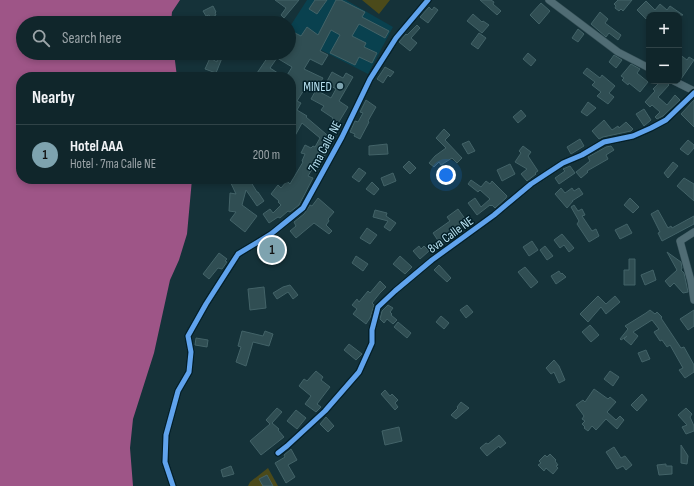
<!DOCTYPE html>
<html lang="en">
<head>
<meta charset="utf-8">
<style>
	body { margin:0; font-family:"Sofia Sans Condensed",sans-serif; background:#192e33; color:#f1f3f6 }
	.controls { position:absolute; right:12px; top:12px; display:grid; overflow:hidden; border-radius:8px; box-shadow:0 2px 6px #0003 }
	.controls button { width:36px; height:36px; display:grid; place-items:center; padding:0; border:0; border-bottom:1px solid #304347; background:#10262b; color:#f1f3f6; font:20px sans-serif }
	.you { position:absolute; left:446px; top:175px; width:14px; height:14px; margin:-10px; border:3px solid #fff; border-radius:50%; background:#1a73e8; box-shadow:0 0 0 6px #1a73e833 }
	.badge { display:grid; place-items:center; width:26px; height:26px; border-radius:50%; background:#7ea3af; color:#111; font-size:13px; font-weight:700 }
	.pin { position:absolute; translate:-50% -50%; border:2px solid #fff; box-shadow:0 1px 4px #0006 }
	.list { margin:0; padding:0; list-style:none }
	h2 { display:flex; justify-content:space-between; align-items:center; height:52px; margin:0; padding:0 16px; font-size:17px }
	h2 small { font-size:13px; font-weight:400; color:#9ca5a9 }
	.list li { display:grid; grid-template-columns:26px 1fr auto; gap:12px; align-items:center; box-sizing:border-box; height:60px; padding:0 16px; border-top:1px solid #304347 }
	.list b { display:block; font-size:15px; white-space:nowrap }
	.list p { margin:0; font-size:13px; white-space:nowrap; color:#9ca5a9 }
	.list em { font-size:13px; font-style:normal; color:#9ca5a9 }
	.icon { flex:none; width:22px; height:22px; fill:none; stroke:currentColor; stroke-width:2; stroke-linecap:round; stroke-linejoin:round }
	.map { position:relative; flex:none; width:694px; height:486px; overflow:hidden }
	.search { position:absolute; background:#10262b; box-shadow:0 2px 6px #0003; left:16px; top:16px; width:280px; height:44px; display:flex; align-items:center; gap:10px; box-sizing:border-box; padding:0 14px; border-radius:22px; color:#9ca5a9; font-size:15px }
	.panel { position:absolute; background:#10262b; box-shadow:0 2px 6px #0003; left:16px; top:72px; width:280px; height:112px; border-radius:16px }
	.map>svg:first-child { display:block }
	.built { fill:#09414f }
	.green { fill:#4b4a1a }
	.water { fill:#9e5587 }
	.building { fill:#304e53; stroke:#436368 }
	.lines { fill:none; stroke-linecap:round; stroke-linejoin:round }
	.minor-casing { stroke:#355057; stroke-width:8 }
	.minor { stroke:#506c74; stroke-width:7 }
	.cycleway-casing { stroke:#031f28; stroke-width:8 }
	.cycleway { stroke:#60a3ed; stroke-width:5 }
	.poi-dot { fill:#7ea3af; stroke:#031f28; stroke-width:1.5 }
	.labels { text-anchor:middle; stroke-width:3; stroke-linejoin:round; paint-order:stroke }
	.poi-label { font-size:13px; fill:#b7e0ef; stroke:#031f28; text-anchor:end }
	.street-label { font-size:13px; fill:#b7e0ef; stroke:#031f28 }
</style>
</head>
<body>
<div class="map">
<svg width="694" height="486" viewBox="0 0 694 486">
	<rect width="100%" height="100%" fill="#153239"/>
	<path class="built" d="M307 0H346L393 27 368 74 319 49 289 39V28Z"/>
	<path class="green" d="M362 0H390L379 14Z
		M268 468 278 486H248L250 482Z"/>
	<path class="water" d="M0 0H180L172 12 171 23H23V53H174L177 77H21V179H192L187 234 179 260 170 280 154 353 133 419 130 448 133 486H0Z"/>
	<path class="building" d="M275 0H299L284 18 281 15 286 8Z
		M315 0H327L317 14 309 9Z
		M336 0H341L365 12 362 17 389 31 385 38 359 24 352 36 366 43 364 47 377 53 372 63 359 57 355 65 330 53 340 35 331 30 320 51 328 55 322 65 310 59 304 69 323 78 316 90 307 85 297 101 301 103 297 110 307 116 306 117 333 140 318 168 314 166 308 176 313 178 299 205 290 212 288 211 280 218 278 217 269 223 263 214 270 209 273 213 281 205 278 202 279 201 271 194 278 185 281 188 287 181 290 184 303 162 302 161 305 154 301 153 305 145 311 148 313 146 315 147 320 138 302 123 291 143V77H286L292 67 277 58 270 68 284 77H263L257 73 270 54 267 53H289V35L291 31 301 36 307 27 318 35Z
		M480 0H491L494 2 493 4 501 11 497 15Z
		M618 0H632L623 11 621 9 619 11 615 8 616 6 614 4Z
		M646 1 655 10 660 4 667 10 670 6 683 15H649L646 19 637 10Z
		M541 3 550 11 539 24 530 15Z
		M213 6 216 12 215 13 216 15 211 18 209 15 206 16 203 11Z
		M429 7 432 10 434 7 438 10 428 23 420 17Z
		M600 12 608 19 605 23 621 35 618 40 609 33 606 37 591 24Z
		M473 14 482 22 483 21 489 25 482 33 467 21Z
		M417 25 420 28 411 38 417 43 410 51 399 42 406 34 407 35Z
		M578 29 584 34 578 42 572 38Z
		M479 33 486 38 478 49 471 44Z
		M218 53H224L216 73 205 69 210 58 217 62Z
		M528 53 536 60 531 66 523 59Z
		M679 54 687 60 689 57 694 60 681 79 679 78Z
		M614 55 622 60 616 68 609 62Z
		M631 64 640 69 637 73 648 82 640 92 629 83 628 85 622 80 624 78 621 76Z
		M385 67 394 72 390 77 388 75 383 83 377 79Z
		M587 68 600 78 602 75 615 86 609 93 614 97 608 104 597 96 601 92 592 85 595 82 583 73Z
		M332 72 343 78 346 73 353 77 339 101 348 107 337 125 332 121 333 118 321 110 324 106 311 99 316 90 331 98 336 89 326 83Z
		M661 81H665L669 85 658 97 667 105 675 95 680 100 663 116 657 119 655 117 660 112 652 105 650 107 645 102 655 91 653 89Z
		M366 100 376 107 368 121 369 122 360 139 354 136 355 134 350 132 355 121 358 122 363 113 360 112Z
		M694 100V127L681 114Z
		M588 102 596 108 587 116 581 112Z
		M644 109 651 120 644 126 636 114Z
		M521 110 526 116 518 123 513 117Z
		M604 120 612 130 618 126 619 128 626 122 633 129 631 131 603 137 599 139 592 131Z
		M444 129 450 135 445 140 462 158 457 163 452 158 441 165 439 162 434 167 429 163 435 156 446 148 436 138Z
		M580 139 584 146 571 154 567 147Z
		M688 140 694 145V148L688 155 680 149Z
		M469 141 475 151 468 154 462 144Z
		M387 144 388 154 369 155V146Z
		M523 146 531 152 528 156 538 171 535 173 536 174 527 181 521 174 527 169 515 162 521 153 519 151Z
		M611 146 614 150 606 155 608 159 587 171 588 172 581 178 576 172 590 161 588 157 606 147Z
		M409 161 416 168 410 174 403 167Z
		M673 162 678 166 668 178 664 173Z
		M510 164 515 174 502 181 497 170Z
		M570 166 575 173 559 184 555 178 565 171 563 169Z
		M359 168 366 173 359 182 352 177Z
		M393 173 396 181 384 186 381 178Z
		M684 178 694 184V201L677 186Z
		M229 179H249L257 192H258L264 201 257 206 246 190 242 205 257 216 245 232 230 220 236 212 229 211 230 193 236 194Z
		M471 180 481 187 486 181 490 184 492 181 507 196 506 198 495 208 492 205 491 206 490 205 477 215 468 203 475 198 481 207 490 199 480 190 478 192 468 184Z
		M372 182 379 189 374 195 366 189Z
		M561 188 565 193 572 188 574 191 579 188 583 194 572 201H573L567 208 555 194Z
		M318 198 334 212 328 219 329 221 326 225 332 231 329 234 314 223 296 238 290 231 296 226 294 222 304 214 310 205 312 206Z
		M630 198 639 207 633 213 624 205Z
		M574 205 578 211 582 209 585 215 582 216 592 231 596 229 599 236 589 242 577 224 579 221 571 207Z
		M458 209 468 223 449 237 450 238 441 245 433 233 450 221 447 217Z
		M375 210 387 213 386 216 396 223 390 231 384 227 388 221 373 217Z
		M658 210 668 228 671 226 672 228 694 216V224L662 241 658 233 660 232 651 214Z
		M627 224 632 233 620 239 615 230Z
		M367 228 377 235 370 244 360 238Z
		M562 234 574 248 569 252 564 245 560 248 554 240Z
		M532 241 538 250 529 256 523 247Z
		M419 246 421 249 424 246 429 251 420 259 413 251Z
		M545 246 553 256 547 260 540 250Z
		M667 252 681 262 682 268 681 270 684 273 688 292 683 293 674 283 670 287 665 281 677 270Z
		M219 253 227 259 225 261 227 262 222 269 218 268 209 279 203 274Z
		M356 256 368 264 363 271 352 263Z
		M400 256 412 267 405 274 393 264Z
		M629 259H635V285H624V270H629Z
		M439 265 451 278 447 282 434 270Z
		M525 267 538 282 531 288 518 272Z
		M653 270 656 280 645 285 641 275Z
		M559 271 561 274 562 273 566 277 556 284 551 276Z
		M380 281 386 287 380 293 372 303 374 305 370 318 366 324 353 314 357 309 352 305 357 299 359 302 368 291 370 293Z
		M290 285 298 295 293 299 288 292 277 299 273 293 283 287Z
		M264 287 266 308 250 310 248 289Z
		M598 296 606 304 615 296 620 302 606 314 601 307 588 322 580 314Z
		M388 305 393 308 390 312 392 314 391 315 397 320 393 324 387 319 384 323 380 319 382 311Z
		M467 305 473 312 466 318 460 310Z
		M650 310 655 314 657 312 662 317 661 318 681 348 684 347 694 365V372L685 378 679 370 683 368 670 345 667 347 662 340 660 341 654 332 659 329 652 320 633 332 638 336 631 345 624 339 627 336 621 340 620 339 628 329 625 326 646 313Z
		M694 310V326L688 330 680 319Z
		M441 316 449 323 444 329 436 322Z
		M398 322 411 333 407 338 394 327Z
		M590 325 599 335 591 342 582 332Z
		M242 331 263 336 265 331 273 334 269 346 253 342 246 366 236 362 241 347 238 346Z
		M196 338 208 340 207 347 195 345Z
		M349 344 362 354 356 360 344 350Z
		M646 350 650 359 642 362 638 353Z
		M554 360 559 366 565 380 559 383 554 372 551 374 546 368Z
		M316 371 323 377 321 380 330 387 317 404 321 407 316 412 305 404 311 396 299 386 304 379 307 381Z
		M610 371 619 377 613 386 604 379Z
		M594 389 608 399 610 397 616 402 607 412 616 420 620 416 624 420 617 429 606 419 596 430 592 426 588 431 584 428 585 427 582 424 585 421 582 419 584 416 576 405 583 400 585 402Z
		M385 390 390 396 392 394 398 400 395 403 398 407 395 410 381 394Z
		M642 394 647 400 637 411 631 405Z
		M461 402 469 408 456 419 451 415 458 408 457 407Z
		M277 408 282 412 272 423 279 429 278 430 284 437 261 455 250 441 270 424 266 420Z
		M686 408 692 414 690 417 694 426V431L686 434 682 427 687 425 678 415Z
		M296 410 306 418 297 429 287 421Z
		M326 417 334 426 328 432 320 424Z
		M399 427 402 441 385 445 382 431Z
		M499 435 506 443 500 448 499 446 487 456 480 448 486 443 488 444Z
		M681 445 688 456 687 464 681 463Z
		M614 447 621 458 625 456 632 465 626 470 623 466 617 469 606 452Z
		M291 449 297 460 288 465 295 477 286 483 275 463 285 457 284 455Z
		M550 454 556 460 555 461 558 465 556 466 558 468 553 474 546 468 544 471 538 465 541 463 539 461 545 455 547 457Z
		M666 464V466H672V474L659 475 657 465Z
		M231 466 234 474 223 477 221 470Z
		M267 475 273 486H263L259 479Z"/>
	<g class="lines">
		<defs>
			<path id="minor" d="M549 0 618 52 649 68
				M674 81 694 91
				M694 232 680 241 691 281 694 300
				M278 453 287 446 325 411 359 372 372 343V330L378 307 395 291 432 260 494 215 531 184 563 163 582 155 604 142 633 136 651 128 666 120 694 93
				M173 486 165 462 166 435 178 391 189 372 191 352 188 336 206 304 238 254 271 234 303 208 342 137 370 79 396 38 428 0"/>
		</defs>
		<use href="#minor" class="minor-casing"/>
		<use href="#minor" class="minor"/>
		<defs>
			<path id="cycleway" d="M278 453 287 446 325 411 359 372 372 343V330L378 307 395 291 432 260 494 215 531 184 563 163 582 155 604 142 633 136 651 128 666 120 694 93
				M173 486 165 462 166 435 178 391 189 372 191 352 188 336 206 304 238 254 271 234 303 208 342 137 370 79 396 38 428 0"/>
		</defs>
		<use href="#cycleway" class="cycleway-casing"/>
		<use href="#cycleway" class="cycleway"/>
	</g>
	<circle class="poi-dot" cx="340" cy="86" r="4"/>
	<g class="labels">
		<g class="poi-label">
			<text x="332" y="91">MINED</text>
		</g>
		<g class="street-label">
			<text transform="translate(324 146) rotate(-62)" y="5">7ma Calle NE</text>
			<text transform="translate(450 234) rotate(-36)" y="5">8va Calle NE</text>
		</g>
	</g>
</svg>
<div class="controls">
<button>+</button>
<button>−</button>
</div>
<div class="you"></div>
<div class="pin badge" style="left:272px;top:250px">1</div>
<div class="search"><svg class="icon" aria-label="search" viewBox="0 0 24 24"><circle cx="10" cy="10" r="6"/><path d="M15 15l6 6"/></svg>Search here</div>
<section class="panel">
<h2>Nearby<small></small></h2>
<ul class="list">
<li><span class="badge">1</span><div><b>Hotel AAA</b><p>Hotel · 7ma Calle NE</p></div><em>200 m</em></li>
</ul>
</section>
</div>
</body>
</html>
